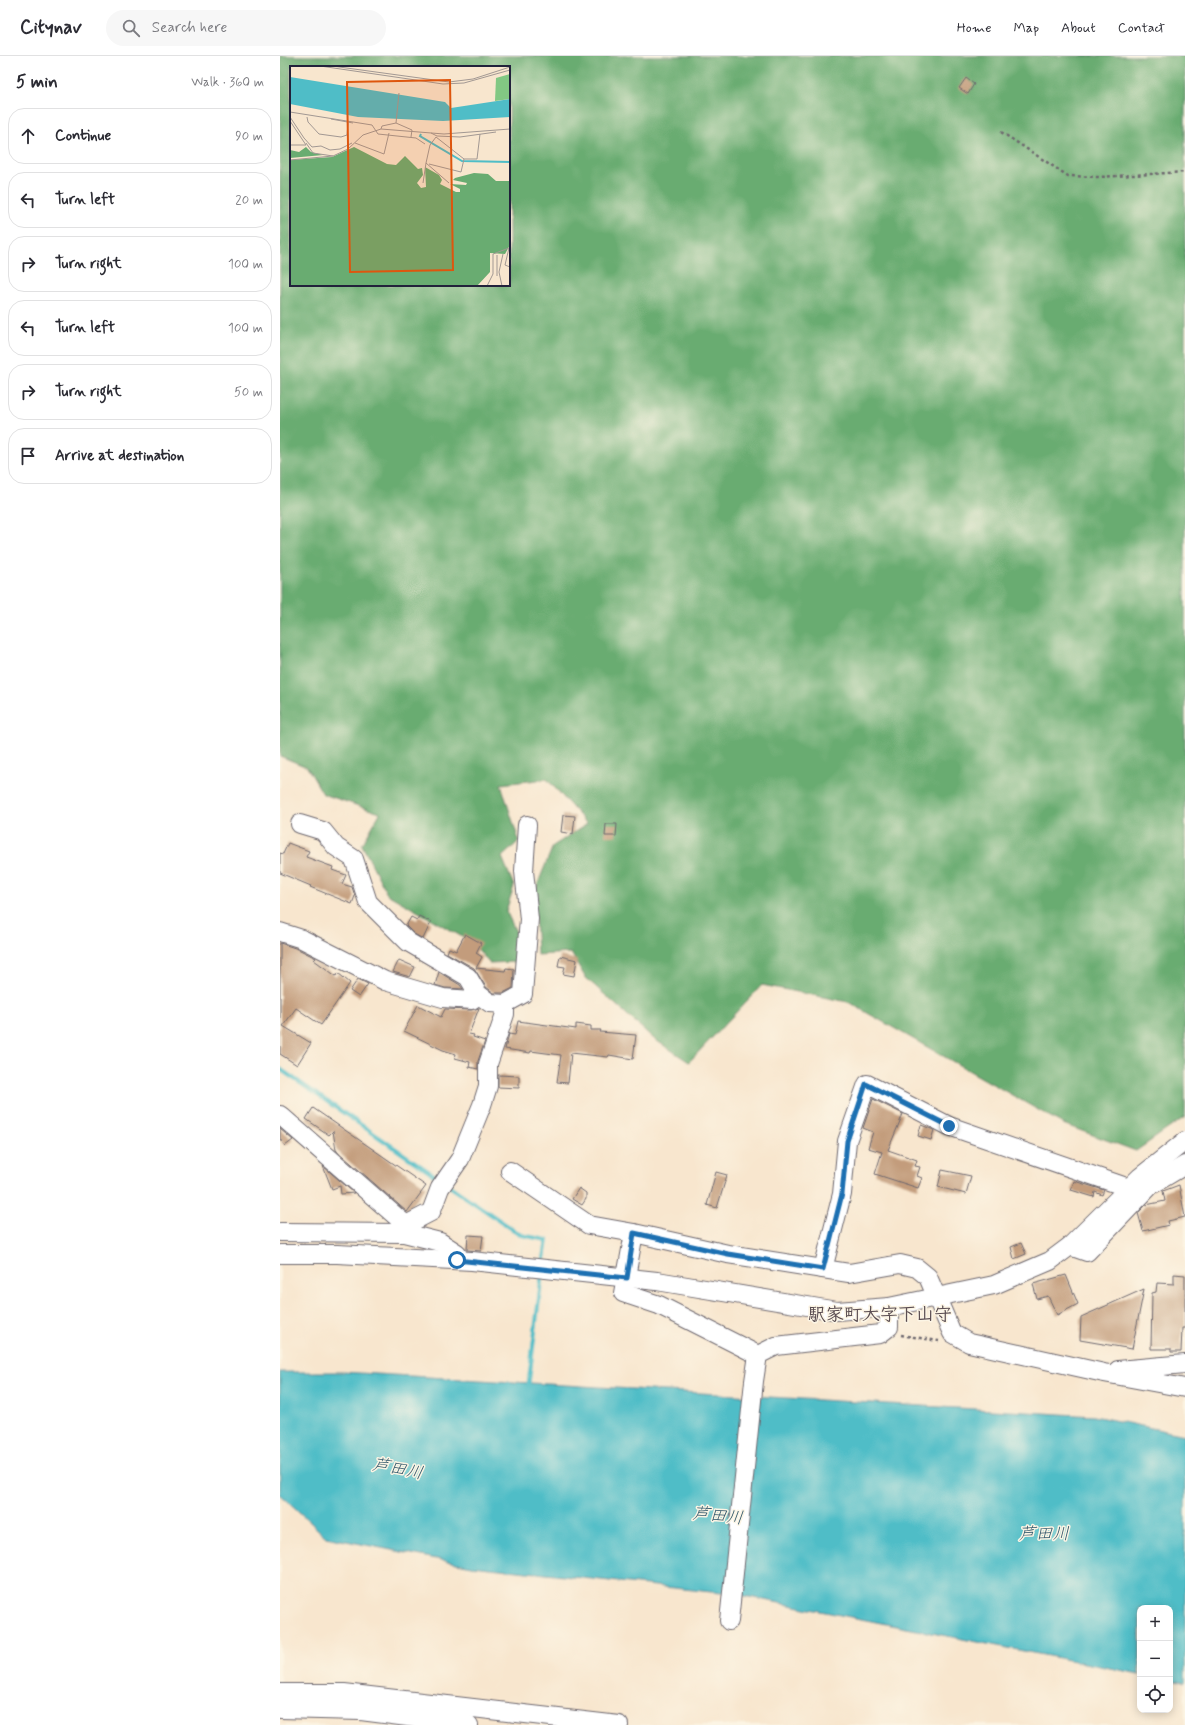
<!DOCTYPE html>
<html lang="en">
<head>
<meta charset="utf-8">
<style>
	body { margin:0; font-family:Mynerve,"Klee One",sans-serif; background:#f7f7f7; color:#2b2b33 }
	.controls { position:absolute; right:12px; bottom:12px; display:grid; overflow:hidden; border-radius:8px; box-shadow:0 2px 10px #0003 }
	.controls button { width:36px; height:36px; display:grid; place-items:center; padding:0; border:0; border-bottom:1px solid #e1e1e2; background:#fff; color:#2b2b33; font:20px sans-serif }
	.stop { position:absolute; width:12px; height:12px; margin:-9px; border:3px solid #1f6fb2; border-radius:50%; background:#fff }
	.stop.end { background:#1f6fb2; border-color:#fff; box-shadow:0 1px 4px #0008 }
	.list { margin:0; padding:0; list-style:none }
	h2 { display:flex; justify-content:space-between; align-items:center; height:52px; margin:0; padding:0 16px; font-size:17px }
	h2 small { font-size:13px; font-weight:400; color:#7c7c81 }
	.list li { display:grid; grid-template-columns:26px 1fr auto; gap:12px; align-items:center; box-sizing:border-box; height:56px; margin:0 8px 8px; padding:0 8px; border:1px solid #e1e1e2; border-radius:16px }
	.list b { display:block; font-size:15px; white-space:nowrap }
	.list em { font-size:13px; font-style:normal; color:#7c7c81 }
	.icon { flex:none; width:22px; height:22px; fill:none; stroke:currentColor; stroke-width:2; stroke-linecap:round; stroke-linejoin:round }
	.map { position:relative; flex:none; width:905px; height:1669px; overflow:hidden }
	header { display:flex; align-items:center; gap:24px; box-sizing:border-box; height:56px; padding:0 20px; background:#fff; border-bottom:1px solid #e1e1e2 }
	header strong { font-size:19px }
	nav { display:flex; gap:22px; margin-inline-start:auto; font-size:14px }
	.search { width:280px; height:36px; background:#f7f7f7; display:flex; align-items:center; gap:10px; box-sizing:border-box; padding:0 14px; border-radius:22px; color:#7c7c81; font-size:15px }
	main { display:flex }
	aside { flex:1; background:#fff }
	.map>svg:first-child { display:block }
</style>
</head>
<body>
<header>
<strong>Citynav</strong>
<div class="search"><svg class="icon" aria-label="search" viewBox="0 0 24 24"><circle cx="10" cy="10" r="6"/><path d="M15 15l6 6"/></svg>Search here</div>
<nav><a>Home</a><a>Map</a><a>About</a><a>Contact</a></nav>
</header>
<main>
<aside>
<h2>5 min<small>Walk · 360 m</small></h2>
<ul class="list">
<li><svg class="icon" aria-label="ahead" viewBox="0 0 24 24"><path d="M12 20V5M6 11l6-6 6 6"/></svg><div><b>Continue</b></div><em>90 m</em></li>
<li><svg class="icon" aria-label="left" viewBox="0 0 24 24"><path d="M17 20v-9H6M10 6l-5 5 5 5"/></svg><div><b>Turn left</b></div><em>20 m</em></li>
<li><svg class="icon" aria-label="right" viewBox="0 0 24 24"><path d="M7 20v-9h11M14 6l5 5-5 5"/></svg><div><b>Turn right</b></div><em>100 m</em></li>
<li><svg class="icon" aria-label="left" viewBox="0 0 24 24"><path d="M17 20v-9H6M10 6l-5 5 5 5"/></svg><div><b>Turn left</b></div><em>100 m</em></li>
<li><svg class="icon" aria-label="right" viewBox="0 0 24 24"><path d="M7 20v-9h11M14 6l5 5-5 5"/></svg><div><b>Turn right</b></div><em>50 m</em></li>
<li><svg class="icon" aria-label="arrive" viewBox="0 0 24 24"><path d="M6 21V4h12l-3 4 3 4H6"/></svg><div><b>Arrive at destination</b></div></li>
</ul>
</aside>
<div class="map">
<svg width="905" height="1669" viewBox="0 0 905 1669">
	<rect width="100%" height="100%" fill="#fcf5e5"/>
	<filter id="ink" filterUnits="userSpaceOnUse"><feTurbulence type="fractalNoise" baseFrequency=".025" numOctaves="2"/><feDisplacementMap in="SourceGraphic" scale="8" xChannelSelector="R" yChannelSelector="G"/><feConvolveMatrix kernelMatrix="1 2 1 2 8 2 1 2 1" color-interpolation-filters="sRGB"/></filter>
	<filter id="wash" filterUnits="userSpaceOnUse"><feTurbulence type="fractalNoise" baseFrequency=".012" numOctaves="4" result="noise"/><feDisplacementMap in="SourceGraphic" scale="16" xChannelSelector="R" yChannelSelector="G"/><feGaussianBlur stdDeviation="0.9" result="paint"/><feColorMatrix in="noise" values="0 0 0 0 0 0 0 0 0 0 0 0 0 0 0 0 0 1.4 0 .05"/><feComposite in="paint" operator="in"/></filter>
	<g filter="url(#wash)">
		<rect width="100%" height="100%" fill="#f8e6ce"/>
		<path fill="#69ac71" stroke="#466756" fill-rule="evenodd" d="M0 0H905V1061L856 1095 783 1068 568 946 482 929 409 1006 374 983 305 921 291 897 257 899 254 837 273 790 307 768 267 723 221 728 239 785 222 801 234 830 226 855 240 884 235 906 209 907 193 887 107 838 82 789 100 757 43 738 27 711 0 700ZM11 11H229V229H11Z"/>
		<polygon fill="#4fbdc7" stroke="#387081" points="0,1316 62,1316 814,1360 905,1379 905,1627 890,1624 890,1552 860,1552 860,1618 459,1539 192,1510 46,1481 0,1438"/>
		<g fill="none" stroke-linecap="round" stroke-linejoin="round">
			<g stroke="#4fbdc7" stroke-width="4">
				<polyline points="0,1013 161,1124"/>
				<polyline points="168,1129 241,1179 267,1184 263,1209"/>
				<polyline points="248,1332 262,1217"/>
			</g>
		</g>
		<g id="blocks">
			<g fill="#c39c7c">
				<polygon points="686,22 694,28 688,38 679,32"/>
				<polygon points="283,759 295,760 293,778 281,776"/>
				<polygon points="326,768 337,768 336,780 325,780"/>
				<polygon points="8,787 29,795 26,801 53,811 52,814 66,819 62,828 72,831 75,840 72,848 30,831 31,830 0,817 0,797 3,798"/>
				<polygon points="139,860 151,866 143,883 134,878 126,870 131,861 137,864"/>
				<polygon points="185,878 201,887 196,897 202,901 196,912 225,915 226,912 234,913 233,932 223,937 214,937 206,931 194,912 167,897 169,892 176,895"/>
				<polygon points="0,887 18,893 36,902 34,904 56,920 58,917 70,927 41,969 16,952 3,970 31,987 17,1009 0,998"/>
				<polygon points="280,900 297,904 294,920 283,918 285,911 278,910"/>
				<polygon points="119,904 135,911 130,921 113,916"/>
				<polygon points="159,916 180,929 183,933 165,932 155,929"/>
				<polygon points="78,923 88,928 79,941 70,935"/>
				<polygon points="138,949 161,961 165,953 191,954 199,952 189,978 194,979 193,981 205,985 198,1005 198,1013 189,1011 190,1006 175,1002 176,998 163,994 124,975"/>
				<polygon points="238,965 296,973 296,968 311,970 311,974 321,974 320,976 356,979 353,1003 329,999 328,1001 291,997 288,1027 277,1026 281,999 251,995 250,997 225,993 229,978 235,979"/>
				<polygon points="218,1019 239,1020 239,1032 218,1031"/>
				<polygon points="593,1043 623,1058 608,1094 637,1104 635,1110 640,1111 637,1120 642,1122 638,1132 595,1118 602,1096 588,1092 593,1076 583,1072"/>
				<polygon points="33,1052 146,1130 127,1156 56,1094 53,1075 49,1079 26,1063"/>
				<polygon points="641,1069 654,1074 651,1084 638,1080"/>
				<polygon points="0,1073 13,1084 5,1090 0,1083"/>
				<polygon points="43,1110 74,1137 61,1138 60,1130 52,1133"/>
				<polygon points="662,1114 691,1120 686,1138 658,1131"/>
				<polygon points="436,1116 447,1119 437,1152 427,1149"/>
				<polygon points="794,1125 824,1134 822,1139 815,1136 814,1141 791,1134"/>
				<polygon points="899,1129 905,1161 888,1165 889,1169 863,1175 858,1157 866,1149 885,1145 883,1135"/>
				<polygon points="299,1132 306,1137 306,1143 302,1149 292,1143"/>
				<polygon points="188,1179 203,1180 201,1195 187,1194"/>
				<polygon points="741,1187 746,1198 734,1203 731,1191"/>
				<polygon points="894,1218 905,1219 905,1272 902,1272 901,1296 891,1296 891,1293 871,1293 872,1237 876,1236 877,1227 894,1228"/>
				<polygon points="786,1219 798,1248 777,1259 768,1240 757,1243 753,1228"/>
				<polygon points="864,1233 852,1293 800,1284 801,1261"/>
			</g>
		</g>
	</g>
	<g filter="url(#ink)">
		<use href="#blocks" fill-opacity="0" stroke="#6d676e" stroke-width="1"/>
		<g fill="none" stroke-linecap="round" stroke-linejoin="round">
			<g stroke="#6d676e" stroke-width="20">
				<g id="minor">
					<polyline points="20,768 43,775 56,791 74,803 88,846 128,886 188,921 198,938 210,947 225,948 225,958 208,1008 208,1030 202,1049 180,1103 160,1132 151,1156 126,1169 124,1177"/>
					<polyline points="0,876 22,883 105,925 163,942 192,944 198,938"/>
					<polyline points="225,948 243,938 249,863 244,815 247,769"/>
					<polyline points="0,1059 126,1169"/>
					<polyline points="230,1115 309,1169 354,1177 448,1198 543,1213 569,1217 620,1208 637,1212 648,1221 672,1277 689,1287 824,1317 905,1332"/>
					<polyline points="0,1176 124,1177 160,1186 177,1197 177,1204"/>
					<polyline points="354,1177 343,1237 379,1249 478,1299"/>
					<polyline points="790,1190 807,1196 870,1130 905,1109"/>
					<polyline points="0,1198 57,1198 192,1205 377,1225 557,1255 609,1251 714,1229 770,1205 790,1190 860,1121 905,1085"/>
					<polyline points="543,1213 562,1138 567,1085 587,1028 669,1070 849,1132"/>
					<polyline points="838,1314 905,1308"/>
					<polyline points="449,1565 474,1325 478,1299 496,1290 600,1278 609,1271 609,1251"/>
					<polyline points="0,1637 64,1637 339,1669"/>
					<polyline points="0,1653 81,1655 189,1669"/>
				</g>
			</g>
			<g stroke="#6d676e" stroke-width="2.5" stroke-dasharray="3 3" stroke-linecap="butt">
				<polyline points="721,76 788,120 819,121 905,116"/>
				<polyline points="621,1279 659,1285"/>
			</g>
			<use href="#minor" stroke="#fff" stroke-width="18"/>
		</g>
	</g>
	<g fill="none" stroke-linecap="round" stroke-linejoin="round" filter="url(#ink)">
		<polyline stroke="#1f6fb2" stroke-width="5" points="177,1204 347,1222 354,1177 448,1198 543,1213 562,1138 567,1085 586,1028 669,1070"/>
	</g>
	<g text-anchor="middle" stroke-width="3" stroke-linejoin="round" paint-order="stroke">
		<g font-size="17" font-style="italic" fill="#32586c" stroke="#fcf5e5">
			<text transform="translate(118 1412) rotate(11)" y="6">芦田川</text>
			<text transform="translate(438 1459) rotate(6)" y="6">芦田川</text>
			<text x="764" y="1483">芦田川</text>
		</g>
		<g font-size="18" font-weight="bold" fill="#5a4d52" stroke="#fcf5e5">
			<text x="600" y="1264">駅家町大字下山守</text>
		</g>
	</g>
	<g transform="translate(10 10)">
		<rect width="220" height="220" fill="#f8e6ce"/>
		<path d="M220 8V33L205 35 206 12Z" fill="#82c883"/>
		<path d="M16 81 21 86 33 89 0 92V84L9 86ZM64 81 97 98 106 99 115 90 128 103 132 102 133 109 127 117 131 122 136 121 135 101 149 109 152 114 150 118 166 126H170V123L160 118 176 119 177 117 163 114 165 112 184 107 198 108 206 115H220V179L215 188 200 187V206L187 220H0V94L42 91Z" fill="#69ac71"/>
		<path d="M0 11 155 36 161 42 220 33V51L153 55 68 51 0 38Z" fill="#4fbdc7"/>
		<path fill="none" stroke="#4fbdc7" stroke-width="2" d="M131 68 130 70 172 95 220 96"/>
		<path fill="none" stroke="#a29893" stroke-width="1" d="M30 0 153 18 174 17 220 4M42 0 159 16 183 13 220 1M0 46 82 59 88 68 126 72 135 78M0 51 14 72M17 51 18 56 29 68 51 71 57 69 58 57M41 53 63 57M0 55 16 79M106 57 122 64 121 71M91 63 92 60 106 57 109 27M141 67 147 70 170 71 206 66M146 71 140 79 136 97 159 117M146 71 174 93M14 72 22 81 31 80 40 84 50 83 62 77M16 77 23 87 43 90M65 77 94 88 99 67M0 79H16M0 94 43 90 58 83 73 69 91 63 154 68 220 63M139 98 171 106 174 93H187L190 68M133 117 136 97M207 189V210M197 220 203 208V188L219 182 215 199 220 201M212 220 209 206 213 188"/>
		<path fill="#de560e" fill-opacity="0.15" stroke="#de560e" stroke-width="2" d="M160 14 163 204 60 206 57 16Z"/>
		<rect width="220" height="220" fill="none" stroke="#22223b" stroke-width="2"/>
	</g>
</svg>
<div class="controls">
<button>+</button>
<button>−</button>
<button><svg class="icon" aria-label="locate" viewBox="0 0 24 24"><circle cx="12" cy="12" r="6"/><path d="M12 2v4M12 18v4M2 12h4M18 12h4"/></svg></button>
</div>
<div class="stop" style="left:177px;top:1204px"></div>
<div class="stop end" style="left:669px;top:1070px"></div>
</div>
</main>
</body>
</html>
